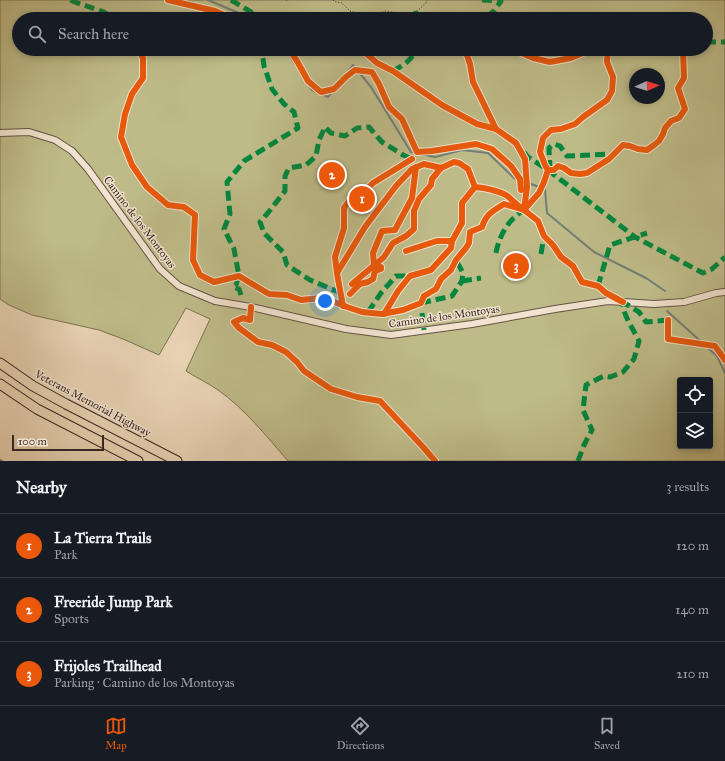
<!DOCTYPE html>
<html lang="en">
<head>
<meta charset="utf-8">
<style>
	body { margin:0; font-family:"IM FELL Great Primer",serif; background:#242831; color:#f1f3f6 }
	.controls { position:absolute; right:12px; bottom:12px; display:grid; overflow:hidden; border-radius:4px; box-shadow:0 2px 6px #0003 }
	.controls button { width:36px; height:36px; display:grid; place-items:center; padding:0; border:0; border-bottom:1px solid #363941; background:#171b24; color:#f1f3f6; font:20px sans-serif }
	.compass { position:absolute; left:629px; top:68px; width:36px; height:36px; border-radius:50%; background:#171b24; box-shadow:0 2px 6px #0003; rotate:87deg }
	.scale { position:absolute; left:12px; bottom:10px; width:92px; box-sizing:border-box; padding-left:4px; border:2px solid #3a2821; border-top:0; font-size:11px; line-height:14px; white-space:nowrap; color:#3a2821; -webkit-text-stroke:3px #f1e3cf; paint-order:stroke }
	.you { position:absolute; left:325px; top:301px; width:14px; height:14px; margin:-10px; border:3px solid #fff; border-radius:50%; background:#1a73e8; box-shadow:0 0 0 6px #1a73e833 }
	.badge { display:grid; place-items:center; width:26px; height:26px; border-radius:50%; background:#ea580c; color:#fff; font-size:13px; font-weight:700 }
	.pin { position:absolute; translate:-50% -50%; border:2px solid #fff; box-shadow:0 1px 4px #0006 }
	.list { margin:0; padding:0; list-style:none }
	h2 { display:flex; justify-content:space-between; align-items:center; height:52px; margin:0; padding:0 16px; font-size:17px }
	h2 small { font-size:13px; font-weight:400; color:#9ea1a6 }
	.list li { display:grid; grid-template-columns:26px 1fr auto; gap:12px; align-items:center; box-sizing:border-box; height:64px; padding:0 16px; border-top:1px solid #363941 }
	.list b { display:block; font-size:15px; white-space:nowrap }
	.list p { margin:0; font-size:13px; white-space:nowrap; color:#9ea1a6 }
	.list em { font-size:13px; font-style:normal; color:#9ea1a6 }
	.icon { flex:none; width:22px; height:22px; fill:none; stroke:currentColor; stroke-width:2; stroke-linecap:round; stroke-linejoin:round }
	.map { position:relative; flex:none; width:725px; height:461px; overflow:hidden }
	.search { position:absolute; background:#171b24; box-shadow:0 2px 6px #0003; left:12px; right:12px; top:12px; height:44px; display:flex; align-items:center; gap:10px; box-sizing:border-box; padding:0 14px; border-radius:22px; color:#9ea1a6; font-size:15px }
	.sheet { height:244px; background:#171b24 }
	nav { display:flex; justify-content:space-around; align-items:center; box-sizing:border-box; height:56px; border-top:1px solid #363941; background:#171b24; font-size:11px; color:#9ea1a6 }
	nav a { display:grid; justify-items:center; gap:2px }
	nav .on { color:#ea580c }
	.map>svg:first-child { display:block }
</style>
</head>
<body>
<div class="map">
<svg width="725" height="461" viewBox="0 0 725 461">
	<rect width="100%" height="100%" fill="#e9d4b5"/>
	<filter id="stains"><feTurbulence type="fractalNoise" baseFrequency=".005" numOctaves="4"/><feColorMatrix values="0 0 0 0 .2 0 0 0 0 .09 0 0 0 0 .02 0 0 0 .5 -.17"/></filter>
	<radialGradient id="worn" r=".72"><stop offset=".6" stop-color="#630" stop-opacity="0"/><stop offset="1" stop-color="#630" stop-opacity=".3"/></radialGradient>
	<path fill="#bebb88" stroke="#7c7254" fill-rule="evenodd" d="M0 0H725V461H288C268 438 244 408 218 390 208 383 197 378 186 371L210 319 186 308 159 355 123 339 99 330 32 315 9 305 0 299ZM19 19H706V49H19ZM635 74H659V98H635ZM680 380H710V446H680Z"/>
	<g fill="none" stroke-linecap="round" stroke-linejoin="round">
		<g stroke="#727e77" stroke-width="2">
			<polyline points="208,0 246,16 249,19"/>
			<polyline points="285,49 312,90 328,97 353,65 371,87 411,152 435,157 462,150 488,153 514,178 545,189 547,213 594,252 646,278 665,291"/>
			<polyline points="667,311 717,356 725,373"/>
			<polyline points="0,460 2,461"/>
		</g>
		<g stroke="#665346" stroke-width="8">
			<polyline id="minor" points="0,133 29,132 55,140 72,151 88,169 160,269 179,286 215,301 251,307 346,329 391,335 472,324 555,309 608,301 654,304 684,302 716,293 725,292"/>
		</g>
		<g stroke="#3a2821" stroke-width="11">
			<g id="highway">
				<polyline points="0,363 33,386 66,404 177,461"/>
				<polyline points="0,384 37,409 138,461"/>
			</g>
		</g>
		<g stroke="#3a2821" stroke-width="1" stroke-dasharray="1 2" stroke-linecap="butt">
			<polyline points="286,0 287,0"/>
			<polyline points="333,0 336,2 342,3 350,11 365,15 378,14 385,11 399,13 408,15 418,10 426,3 427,0"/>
		</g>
		<use href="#minor" stroke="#f1e3cf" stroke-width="6"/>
		<use href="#highway" stroke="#e9d4b5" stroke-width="9"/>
		<g stroke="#00873e" stroke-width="5" stroke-dasharray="10 5" stroke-linecap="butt">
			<polyline points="71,0 72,1 104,12 113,19"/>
			<polyline points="231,0 251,12 256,19"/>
			<polyline points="482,0 501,1 494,11 483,19"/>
			<polyline points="415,19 416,11"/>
			<polyline points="706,42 725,42"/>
			<path d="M393 71C398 68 406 64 410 59 415 53 415 51 423 49"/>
			<polyline points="524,152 528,157 548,170 635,237 703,273 712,269 725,257"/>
			<polyline points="550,170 549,148 554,144 560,146 567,156 613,154"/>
			<path d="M496 253C498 241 505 225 515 217 518 214 521 212 525 209"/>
			<polyline points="541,254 544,236"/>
			<polyline points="462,281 481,278"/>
			<polyline points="598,286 610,245 647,233"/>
			<polyline points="341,293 310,280 287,265 283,252 264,233 260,222 267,214 285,191 285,176 289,168 306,165 316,156 319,140 325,127 331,133 345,136 357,128 369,127 382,142 403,155 414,160"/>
			<polyline points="241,295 239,289 233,287 236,285 239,276 234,249 224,229 230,214 227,182 244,161 298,128 294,112 284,104 272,89 264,66 262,51 260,49"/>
			<polyline points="621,301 639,312 646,322 668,320 668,323"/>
			<polyline points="421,303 452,296 462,281 463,273 456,260"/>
			<polyline points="368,312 381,293 396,276 410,276"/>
			<polyline points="422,313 424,330"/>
			<path d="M578 461 584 445 592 430 583 410 586 385 604 376 610 377 623 372 634 359 639 341C634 330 622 314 623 302"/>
		</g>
		<g stroke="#f1e3cf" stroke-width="8">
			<g id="cycleway">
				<polyline points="168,0 215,11 233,19"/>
				<path d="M138 49 143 58V78L132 94 125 114 121 137 132 165 147 187 168 205 184 207 195 215 193 260 200 275 214 282 239 276 269 294 287 295 301 300 321 298 332 301 347 307 362 312 382 314 403 310 421 303 424 296 436 289 441 279 451 270 456 260 466 248 469 243 470 232 482 227C486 214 493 211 504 204L524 210"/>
				<polyline points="289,49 297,61 308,81 321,92 334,89 346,77 355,70 372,72 379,84 389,107 402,119 417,152 432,151 476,144 492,149 511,166 520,179 521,190"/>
				<polyline points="361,49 377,63 393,71 442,105 477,124 496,129 516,143 525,159 527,187 524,210 538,221 544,236 553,245 561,257 573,266 582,282 598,286 606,293 623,302"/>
				<polyline points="465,49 470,64 473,82 496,129"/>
				<polyline points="513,49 533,58 550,62 571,58 587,51 597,49"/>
				<polyline points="548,170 554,170 558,166 564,168 571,173 580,174 587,173 609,159 623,145 630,146 638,149 647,150 654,145 659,141 663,134 665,128 671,121 679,118 685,109 678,88 684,78 683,49"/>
				<polyline points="524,210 539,193 544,182 548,170 545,165 540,152 543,138 551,130 561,129 575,124 583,117 607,100 612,91 613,77 607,62 608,49"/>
				<polyline points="406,251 437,241 452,241 462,223 462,203 475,187"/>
				<polyline points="337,273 335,257 344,228 344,208 352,197 366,190 373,183 412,159"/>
				<polyline points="352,284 384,257 393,243 406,236 414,229 414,211 419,199 431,185 432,179 441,168"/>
				<polyline points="350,294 360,284 368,282 373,279 375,271 381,269 381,267 374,266 373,253 382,231 395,230 412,198 416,167"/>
				<path d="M343 306 337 273 365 227 396 186 412 169 424 164 441 168 454 162 459 163 468 169 475 187C485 188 495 190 504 194 509 196 514 203 519 206"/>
				<polyline points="251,307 250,320 243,318 234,322 239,328 258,342 272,345 286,352 297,362 304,371 331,389 357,397 380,401 423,447 435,461"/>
				<polyline points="384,314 398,291 410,276 431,270 451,248 452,241"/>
				<polyline points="668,320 668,339 715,346 725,360"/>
			</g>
		</g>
		<use href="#cycleway" stroke="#e8590c" stroke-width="6"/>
	</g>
	<g text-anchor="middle" stroke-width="3" stroke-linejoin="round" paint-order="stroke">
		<g font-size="11" fill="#3a2821" stroke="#f1e3cf">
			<text transform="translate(140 222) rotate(53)" y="4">Camino de los Montoyas</text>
			<text transform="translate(444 316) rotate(-8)" y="4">Camino de los Montoyas</text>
			<text transform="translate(93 403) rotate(28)" y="4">Veterans Memorial Highway</text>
		</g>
	</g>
	<rect width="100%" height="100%" filter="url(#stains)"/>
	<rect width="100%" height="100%" fill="url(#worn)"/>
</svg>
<div class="controls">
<button><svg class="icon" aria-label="locate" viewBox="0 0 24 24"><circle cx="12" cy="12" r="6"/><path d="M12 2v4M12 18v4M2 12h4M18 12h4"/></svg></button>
<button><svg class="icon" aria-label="layers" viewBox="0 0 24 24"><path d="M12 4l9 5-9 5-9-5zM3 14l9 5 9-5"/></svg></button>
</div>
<svg class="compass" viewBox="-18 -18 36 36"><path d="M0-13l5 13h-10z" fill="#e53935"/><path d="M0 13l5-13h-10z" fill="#9ea1a6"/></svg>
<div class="scale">100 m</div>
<div class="you"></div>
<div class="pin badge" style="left:362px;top:199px">1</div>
<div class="pin badge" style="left:332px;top:175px">2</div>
<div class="pin badge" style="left:516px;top:266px">3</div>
<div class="search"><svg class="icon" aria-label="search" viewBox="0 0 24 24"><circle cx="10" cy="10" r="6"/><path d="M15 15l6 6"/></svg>Search here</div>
</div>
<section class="sheet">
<h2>Nearby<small>3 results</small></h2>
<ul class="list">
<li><span class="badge">1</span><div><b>La Tierra Trails</b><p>Park</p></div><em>120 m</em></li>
<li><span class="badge">2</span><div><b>Freeride Jump Park</b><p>Sports</p></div><em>140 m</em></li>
<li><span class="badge">3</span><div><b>Frijoles Trailhead</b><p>Parking · Camino de los Montoyas</p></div><em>210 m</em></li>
</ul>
</section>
<nav>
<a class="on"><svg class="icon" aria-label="map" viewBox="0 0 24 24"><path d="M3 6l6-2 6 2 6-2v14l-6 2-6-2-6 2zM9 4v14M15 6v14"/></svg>Map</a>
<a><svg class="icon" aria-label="directions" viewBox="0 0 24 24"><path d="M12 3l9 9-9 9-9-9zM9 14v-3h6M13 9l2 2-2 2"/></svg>Directions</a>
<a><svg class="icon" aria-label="saved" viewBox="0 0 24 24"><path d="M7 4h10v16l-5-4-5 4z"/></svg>Saved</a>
</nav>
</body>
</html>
